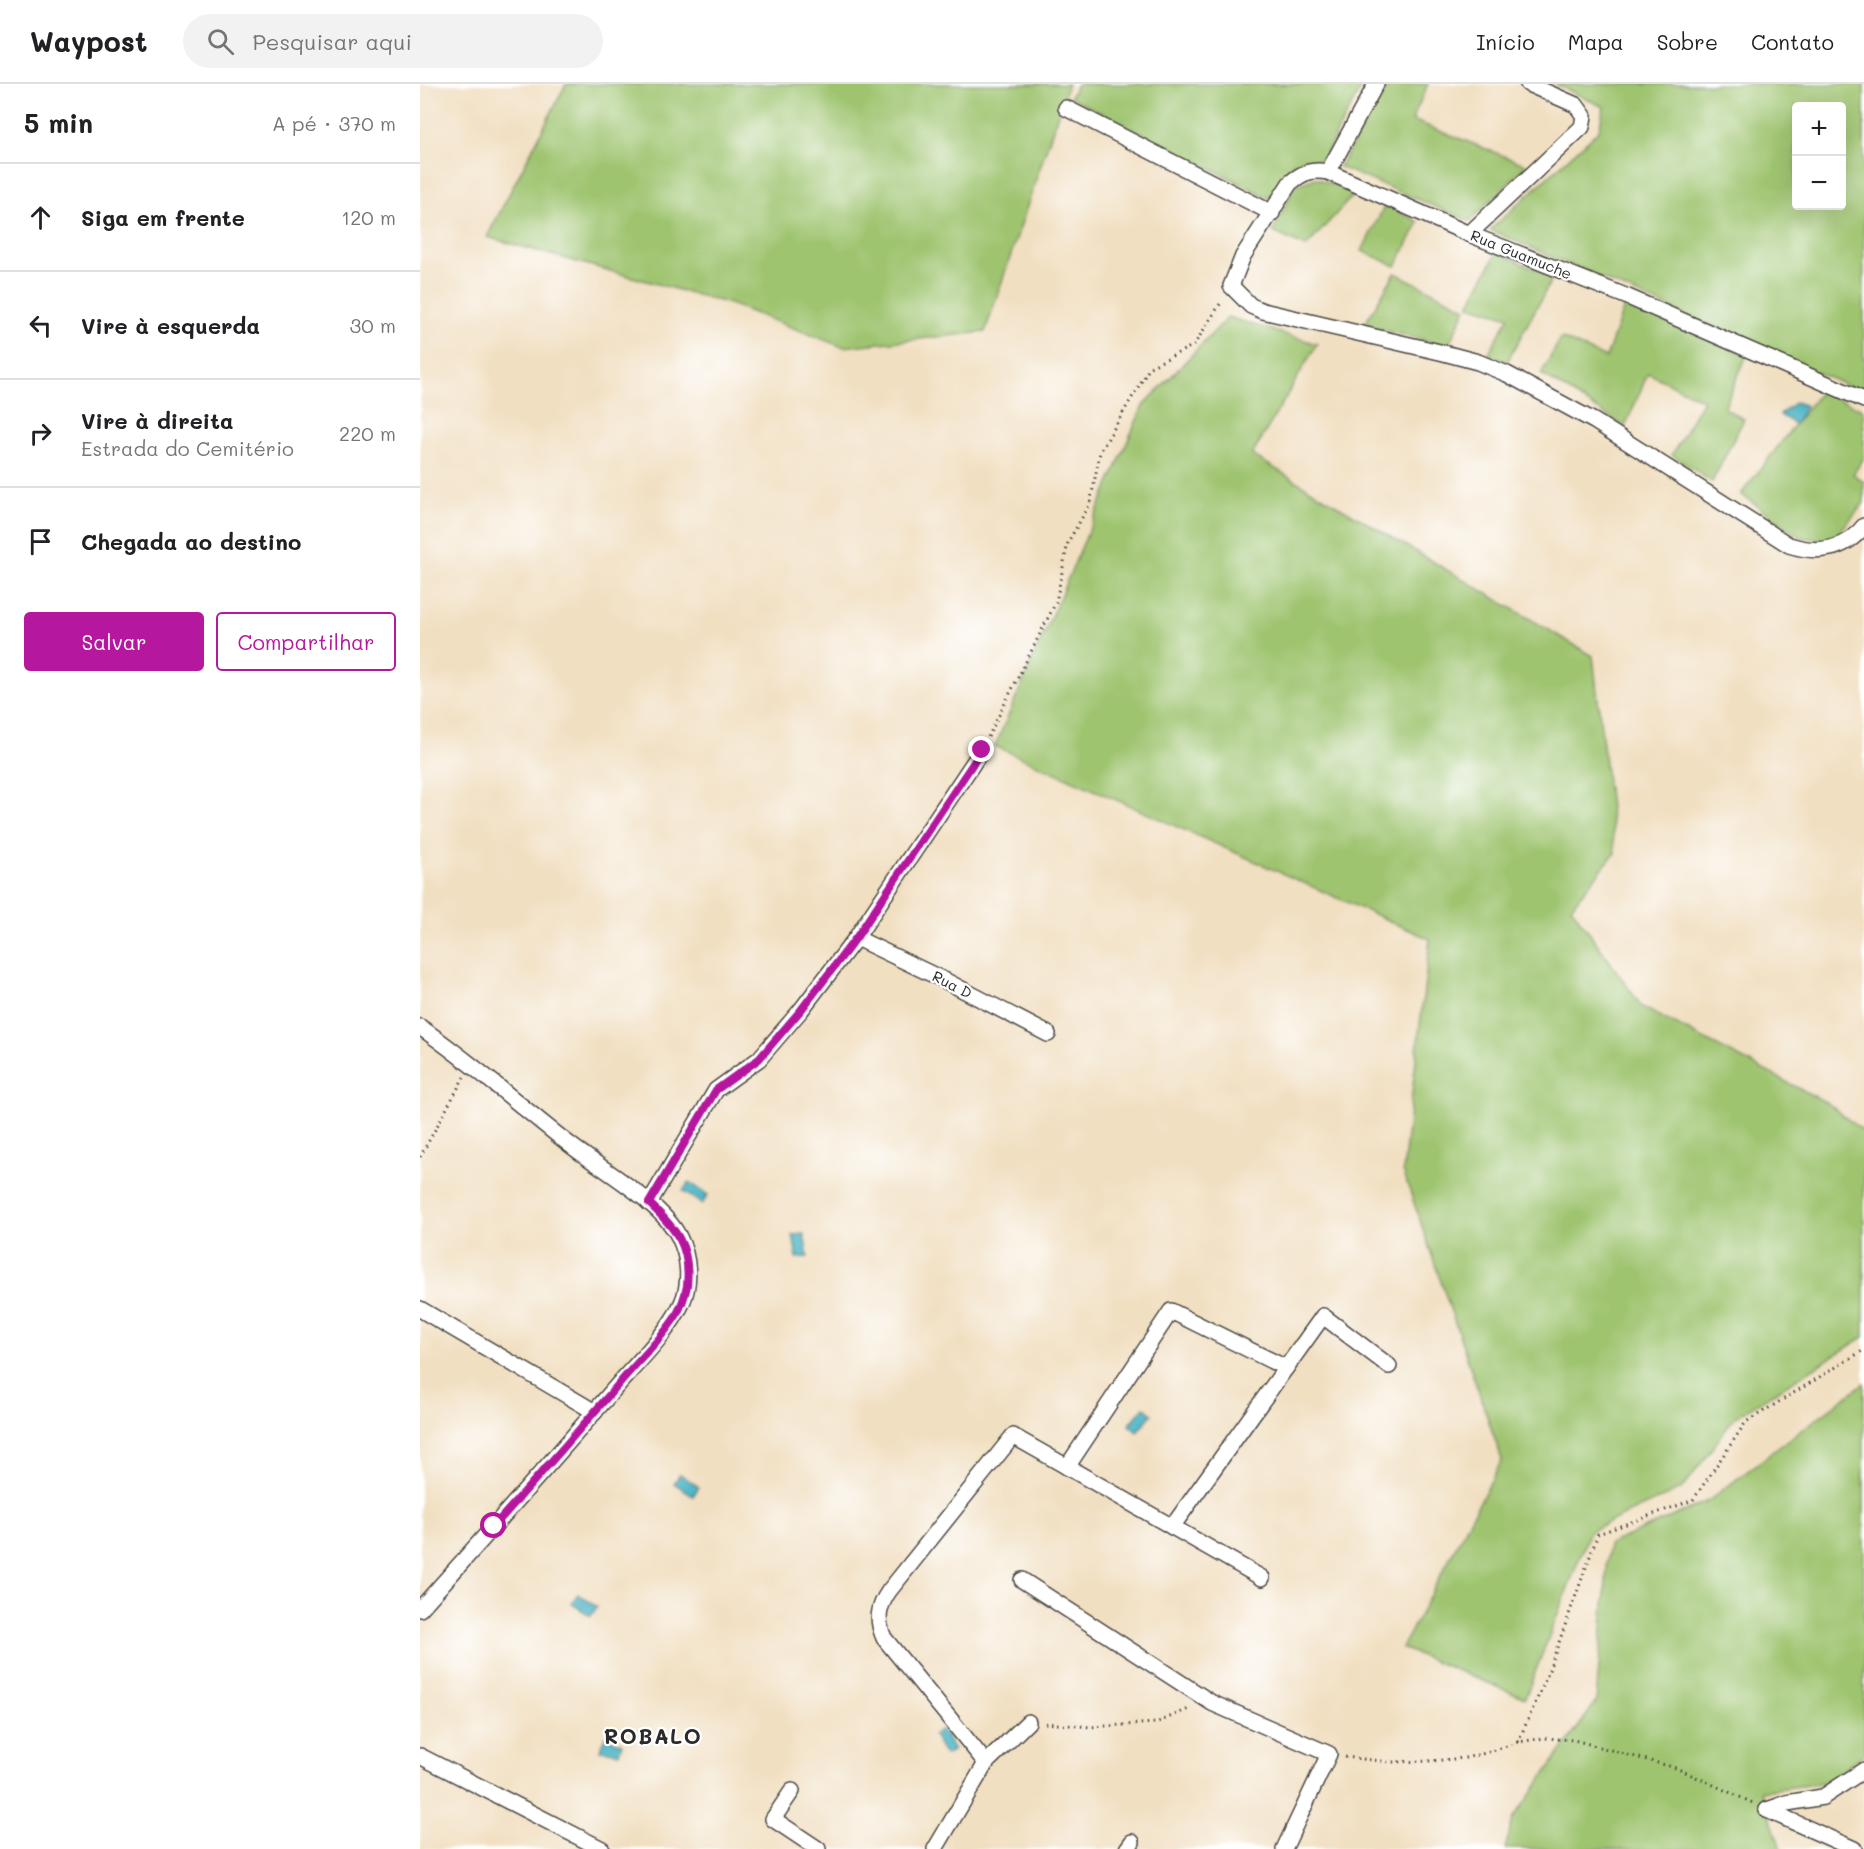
<!DOCTYPE html>
<html lang="pt">
<head>
<meta charset="utf-8">
<style>
	body { margin:0; font-family:Mali,sans-serif; background:#f2f2f2; color:#202124 }
	.controls { position:absolute; right:18px; top:18px; display:grid; overflow:hidden; border-radius:6px; box-shadow:0 6px 24px #0002 }
	.controls button { width:54px; height:54px; display:grid; place-items:center; padding:0; border:0; border-bottom:2px solid #e0e0e0; background:#fff; color:#202124; font:30px sans-serif }
	.stop { position:absolute; width:18px; height:18px; margin:-14px; border:4px solid #b5179e; border-radius:50%; background:#fff }
	.stop.end { background:#b5179e; border-color:#fff; box-shadow:0 2px 6px #0008 }
	.list { margin:0; padding:0; list-style:none }
	h2 { display:flex; justify-content:space-between; align-items:center; height:78px; margin:0; padding:0 24px; font-size:26px }
	h2 small { font-size:20px; font-weight:400; color:#757577 }
	.list li { display:grid; grid-template-columns:39px 1fr auto; gap:18px; align-items:center; box-sizing:border-box; height:108px; padding:0 24px; border-top:2px solid #e0e0e0 }
	.list b { display:block; font-size:22px; white-space:nowrap }
	.list p { margin:0; font-size:20px; white-space:nowrap; color:#757577 }
	.list em { font-size:20px; font-style:normal; color:#757577 }
	.actions { display:flex; gap:12px; padding:18px 24px }
	.actions a { flex:1; padding:14px 0; border:2px solid #b5179e; border-radius:6px; text-align:center; font-size:21px; color:#b5179e }
	.actions .main { background:#b5179e; color:#fff }
	.icon { flex:none; width:33px; height:33px; fill:none; stroke:currentColor; stroke-width:2; stroke-linecap:round; stroke-linejoin:round }
	.map { position:relative; flex:none; width:1444px; height:1765px; overflow:hidden }
	header { display:flex; align-items:center; gap:36px; box-sizing:border-box; height:84px; padding:0 30px; background:#fff; border-bottom:2px solid #e0e0e0 }
	header strong { font-size:28px }
	nav { display:flex; gap:33px; margin-inline-start:auto; font-size:21px }
	.search { width:420px; height:54px; background:#f2f2f2; display:flex; align-items:center; gap:15px; box-sizing:border-box; padding:0 21px; border-radius:33px; color:#757577; font-size:22px }
	main { display:flex }
	aside { flex:1; background:#fff }
	.map>svg:first-child { display:block }
</style>
</head>
<body>
<header>
<strong>Waypost</strong>
<div class="search"><svg class="icon" aria-label="search" viewBox="0 0 24 24"><circle cx="10" cy="10" r="6"/><path d="M15 15l6 6"/></svg>Pesquisar aqui</div>
<nav><a>Início</a><a>Mapa</a><a>Sobre</a><a>Contato</a></nav>
</header>
<main>
<aside>
<h2>5 min<small>A pé · 370 m</small></h2>
<ul class="list">
<li><svg class="icon" aria-label="ahead" viewBox="0 0 24 24"><path d="M12 20V5M6 11l6-6 6 6"/></svg><div><b>Siga em frente</b></div><em>120 m</em></li>
<li><svg class="icon" aria-label="left" viewBox="0 0 24 24"><path d="M17 20v-9H6M10 6l-5 5 5 5"/></svg><div><b>Vire à esquerda</b></div><em>30 m</em></li>
<li><svg class="icon" aria-label="right" viewBox="0 0 24 24"><path d="M7 20v-9h11M14 6l5 5-5 5"/></svg><div><b>Vire à direita</b><p>Estrada do Cemitério</p></div><em>220 m</em></li>
<li><svg class="icon" aria-label="arrive" viewBox="0 0 24 24"><path d="M6 21V4h12l-3 4 3 4H6"/></svg><div><b>Chegada ao destino</b></div></li>
</ul>
<div class="actions"><a class="main">Salvar</a><a>Compartilhar</a></div>
</aside>
<div class="map">
<svg width="1444" height="1765" viewBox="0 0 1444 1765">
	<rect width="100%" height="100%" fill="#fff"/>
	<filter id="ink" filterUnits="userSpaceOnUse"><feTurbulence type="fractalNoise" baseFrequency=".0167" numOctaves="2"/><feDisplacementMap in="SourceGraphic" scale="12" xChannelSelector="R" yChannelSelector="G"/><feConvolveMatrix kernelMatrix="1 2 1 2 8 2 1 2 1" color-interpolation-filters="sRGB"/></filter>
	<filter id="wash" filterUnits="userSpaceOnUse"><feTurbulence type="fractalNoise" baseFrequency=".008" numOctaves="4" result="noise"/><feDisplacementMap in="SourceGraphic" scale="24" xChannelSelector="R" yChannelSelector="G"/><feGaussianBlur stdDeviation="1.35" result="paint"/><feColorMatrix in="noise" values="0 0 0 0 0 0 0 0 0 0 0 0 0 0 0 0 0 1.4 0 .05"/><feComposite in="paint" operator="in"/></filter>
	<g filter="url(#wash)">
		<rect width="100%" height="100%" fill="#f1dfc1"/>
		<g fill="#9fc46f" stroke="#65784d" stroke-width="1.5" fill-rule="evenodd">
			<polygon points="146,0 648,0 565,248 423,263 310,220 67,153"/>
			<polygon points="657,0 943,0 903,75 873,79 851,115 650,13"/>
			<polygon points="969,0 1008,0 992,36 1107,81 1050,137 919,83"/>
			<path d="M1135 0H1444V309L1070 146 1179 46 1184 23ZM1376 22H1422V122H1376Z"/>
			<polygon points="896,94 935,109 886,163 853,148 875,101"/>
			<polygon points="965,121 999,138 976,182 942,167"/>
			<polygon points="1077,168 1133,193 1087,278 1068,270 1089,233 1049,221"/>
			<polygon points="975,189 1046,224 1028,262 944,241"/>
			<polygon points="1205,220 1327,271 1304,324 1324,335 1292,398 1252,371 1283,316 1228,289 1205,343 1121,290 1141,254 1186,274"/>
			<polygon points="808,233 897,260 832,371 1173,572 1195,769 1151,823 1222,923 1407,1019 1444,1048 1444,1253 1315,1333 1263,1404 1170,1447 1105,1614 982,1564 1082,1376 983,1087 1010,855 575,662 723,322"/>
			<polygon points="1401,307 1444,326 1444,374 1433,390 1444,398 1444,419 1412,457 1380,453 1321,410"/>
			<polygon points="1444,1299 1444,1670 1404,1699 1341,1707 1361,1765 1085,1765 1093,1735 1176,1618 1189,1460 1288,1417"/>
		</g>
		<g fill="#46b2c3" stroke="#386e77" stroke-width="1.5">
			<polygon points="1375,318 1386,322 1375,340 1360,331"/>
			<polygon points="269,1098 288,1111 282,1120 263,1107"/>
			<polygon points="384,1150 388,1173 377,1174 373,1151"/>
			<polygon points="724,1323 732,1330 717,1348 709,1341"/>
			<polygon points="260,1390 279,1403 273,1412 254,1399"/>
			<polygon points="158,1510 177,1523 171,1532 151,1519"/>
			<polygon points="522,1646 534,1666 525,1671 513,1651"/>
			<polygon points="185,1652 202,1660 199,1669 181,1666"/>
		</g>
	</g>
	<g filter="url(#ink)">
		<g fill="none" stroke-linecap="round" stroke-linejoin="round">
			<g stroke="#494642" stroke-width="18">
				<g id="minor">
					<polyline points="646,24 852,129"/>
					<polyline points="908,88 956,0"/>
					<polyline points="1049,150 1162,43 1164,32 1156,21 1108,0"/>
					<path d="M1444 316 1208 213 1049 150 908 88C892 85 883 88 870 99L823 172 811 202 831 222 843 227 1024 269 1058 278 1087 290 1174 337 1369 461C1397 470 1424 467 1444 442"/>
					<polyline points="436,854 524,896 628,950"/>
					<path d="M0 943C54 980 102 1024 153 1063 183 1086 243 1120 259 1153 269 1173 271 1199 262 1219 249 1248 216 1280 195 1304 131 1379 65 1452 0 1525"/>
					<polyline points="229,1119 296,1006 339,975 381,926 436,854 562,666"/>
					<polyline points="0,1225 175,1328"/>
					<polyline points="647,1383 751,1227 866,1284"/>
					<polyline points="752,1443 903,1232 969,1282"/>
					<polyline points="602,1496 792,1619 909,1670 864,1765"/>
					<polyline points="0,1672 182,1765"/>
					<path d="M566 1679 464 1554C456 1536 458 1523 469 1507L593 1352 842 1494"/>
					<polyline points="372,1707 353,1735 398,1765"/>
					<polyline points="1347,1726 1367,1719 1403,1713 1444,1686"/>
					<polyline points="1347,1726 1434,1765"/>
					<polyline points="515,1765 566,1679 608,1638"/>
					<polyline points="707,1765 712,1758"/>
				</g>
			</g>
			<g stroke="#494642" stroke-width="3" stroke-dasharray="1.5 4.5" stroke-linecap="butt">
				<polyline points="568,653 636,518 648,458 670,420 680,368 730,283 774,261 802,217"/>
				<polyline points="0,1073 44,993"/>
				<polyline points="625,1639 670,1643 736,1639 771,1624"/>
				<polyline points="1098,1658 1125,1597 1178,1450 1273,1416 1326,1338 1444,1266"/>
				<polyline points="925,1673 970,1678 1011,1677 1045,1674 1070,1668 1098,1658 1125,1654 1154,1656 1256,1684 1333,1719"/>
			</g>
			<use href="#minor" stroke="#fff" stroke-width="15"/>
		</g>
	</g>
	<g fill="none" stroke-linecap="round" stroke-linejoin="round" filter="url(#ink)">
		<path stroke="#b5179e" stroke-width="8" d="M74 1442C118 1393 161 1344 203 1295 220 1275 243 1253 256 1232 261 1223 265 1212 267 1202 271 1162 256 1145 229 1119L296 1006 339 975 381 926 436 854 562 666"/>
	</g>
	<g text-anchor="middle" stroke-width="4.5" stroke-linejoin="round" paint-order="stroke">
		<g font-size="15" fill="#2b2b2b" stroke="#fff">
			<text transform="translate(1101 171) rotate(22)" y="5">Rua Guamuche</text>
			<text transform="translate(532 901) rotate(27)" y="5">Rua D</text>
		</g>
		<g font-size="21" font-weight="bold" letter-spacing="1.5" fill="#2b2b2b" stroke="#fff">
			<text x="233" y="1660">ROBALO</text>
		</g>
	</g>
</svg>
<div class="controls">
<button>+</button>
<button>−</button>
</div>
<div class="stop" style="left:74px;top:1442px"></div>
<div class="stop end" style="left:562px;top:666px"></div>
</div>
</main>
</body>
</html>
